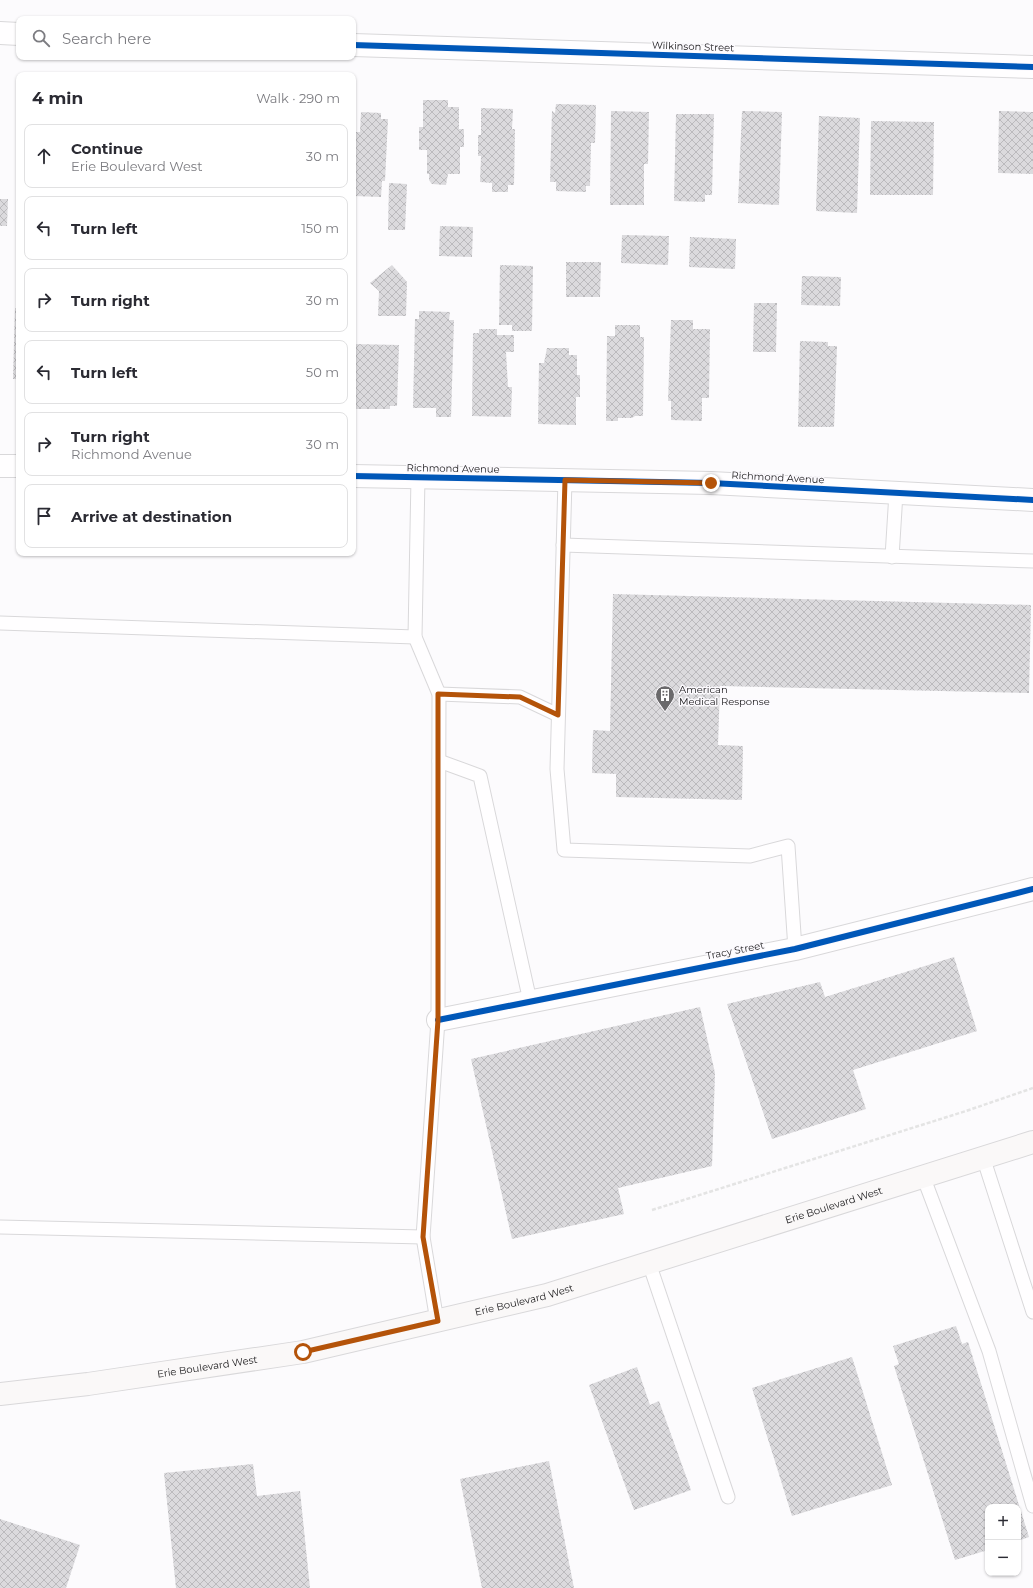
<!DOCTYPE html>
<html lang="en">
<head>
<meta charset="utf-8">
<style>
	body { margin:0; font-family:Montserrat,sans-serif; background:#f2f2f3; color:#2b2b33 }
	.controls { position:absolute; right:12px; bottom:12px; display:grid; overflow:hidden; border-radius:8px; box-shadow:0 1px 3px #0004 }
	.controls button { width:36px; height:36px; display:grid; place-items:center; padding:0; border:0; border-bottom:1px solid #e1e1e2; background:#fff; color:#2b2b33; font:20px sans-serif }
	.stop { position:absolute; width:12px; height:12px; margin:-9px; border:3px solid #b45309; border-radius:50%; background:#fff }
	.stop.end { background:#b45309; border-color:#fff; box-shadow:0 1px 4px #0008 }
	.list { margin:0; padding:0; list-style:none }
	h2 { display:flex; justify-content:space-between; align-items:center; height:52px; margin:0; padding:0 16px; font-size:17px }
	h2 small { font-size:13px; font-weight:400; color:#7c7c81 }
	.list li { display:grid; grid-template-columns:26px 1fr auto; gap:12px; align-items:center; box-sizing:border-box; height:64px; margin:0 8px 8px; padding:0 8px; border:1px solid #e1e1e2; border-radius:8px }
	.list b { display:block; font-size:15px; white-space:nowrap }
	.list p { margin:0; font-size:13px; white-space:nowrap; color:#7c7c81 }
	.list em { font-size:13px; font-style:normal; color:#7c7c81 }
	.icon { flex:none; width:22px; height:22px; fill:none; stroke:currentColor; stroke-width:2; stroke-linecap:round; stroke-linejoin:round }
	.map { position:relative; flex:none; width:1033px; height:1588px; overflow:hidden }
	.search { position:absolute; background:#fff; box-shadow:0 1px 3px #0004; left:16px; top:16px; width:340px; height:44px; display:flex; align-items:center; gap:10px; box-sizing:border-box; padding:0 14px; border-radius:8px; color:#7c7c81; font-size:15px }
	.panel { position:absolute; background:#fff; box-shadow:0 1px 3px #0004; left:16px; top:72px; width:340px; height:484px; border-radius:8px }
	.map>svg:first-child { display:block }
</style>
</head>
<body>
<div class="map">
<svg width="1033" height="1588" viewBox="0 0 1033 1588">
	<defs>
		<pattern id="building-cross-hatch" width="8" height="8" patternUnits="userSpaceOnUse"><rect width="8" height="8" fill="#dbdadd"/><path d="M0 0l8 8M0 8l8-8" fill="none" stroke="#bbbabd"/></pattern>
	</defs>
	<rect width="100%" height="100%" fill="#fcfbfd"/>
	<g fill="url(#building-cross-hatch)">
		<polygon points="423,100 448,100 448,107 459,107 459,129 464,129 464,147 460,147 460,174 448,174 446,185 432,184 429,180 429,174 427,174 427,150 419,150 419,127 423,127"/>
		<polygon points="556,104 596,105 595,143 591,143 590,186 586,186 586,192 556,191 556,182 550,182 552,111 555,113"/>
		<polygon points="481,108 513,109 512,129 515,129 514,185 508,185 508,192 492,192 492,183 480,182 481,156 478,156 478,135 481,135"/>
		<polygon points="611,111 649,112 648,164 644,164 644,205 610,205"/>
		<polygon points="742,111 782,112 779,205 738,203"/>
		<polygon points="999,111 1033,112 1033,174 998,173"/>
		<polygon points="361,112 381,113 381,119 388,119 385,181 382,181 381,197 353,196 353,132 360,132"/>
		<polygon points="676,114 714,114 712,195 705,195 705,202 674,201"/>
		<polygon points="819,116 860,118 857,213 816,211"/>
		<polygon points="871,121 934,122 933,195 870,195"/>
		<polygon points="389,183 407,184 405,230 388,230"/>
		<polygon points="0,199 8,199 7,226 0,226"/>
		<polygon points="440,226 473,227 472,257 439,256"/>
		<polygon points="622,235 669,236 668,265 621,263"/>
		<polygon points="690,237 736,239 735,269 689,267"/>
		<polygon points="566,262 601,262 600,297 566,297"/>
		<polygon points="392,265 407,282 406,316 378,316 379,291 370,283"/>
		<polygon points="500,265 533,266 532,331 512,331 512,325 499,325"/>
		<polygon points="802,276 841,277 840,306 801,305"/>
		<polygon points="754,303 777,303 776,352 753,352"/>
		<polygon points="15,308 19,308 19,399 17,399 17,379 13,379"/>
		<polygon points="419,311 450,312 449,320 454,320 451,417 436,417 436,408 413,408 415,319 419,319"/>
		<polygon points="671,320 693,320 693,329 710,329 709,398 702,398 702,421 671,420 671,401 668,401"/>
		<polygon points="615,325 640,325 640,337 644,337 643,416 635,416 632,418 618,418 618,421 606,421 607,336 615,336"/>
		<polygon points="479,329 497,329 497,335 514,335 514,352 506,352 508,387 512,387 511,417 472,416 473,333 479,333"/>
		<polygon points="800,341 828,342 828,346 837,346 834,427 798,427"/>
		<polygon points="353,344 399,345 397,406 390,406 390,409 353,409"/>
		<polygon points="547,348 569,348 569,355 577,355 577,375 580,375 580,397 576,397 576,425 538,424 539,363 544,363"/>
		<polygon points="613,594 1031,605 1029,693 720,686 718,745 743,746 742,800 616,797 616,774 592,773 593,730 610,731"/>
		<polygon points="954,957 977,1031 853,1070 866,1109 772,1139 727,1004 820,982 825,997"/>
		<polygon points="700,1007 715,1073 712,1166 618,1188 624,1214 512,1239 471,1059"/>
		<polygon points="956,1326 962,1344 968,1342 1029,1537 1018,1541 1018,1507 988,1507 988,1550 955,1560 894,1366 899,1364 893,1346"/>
		<polygon points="852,1357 892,1485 792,1516 752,1388"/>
		<polygon points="637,1367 650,1405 659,1401 691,1490 634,1510 589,1385"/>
		<polygon points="549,1461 574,1588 482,1588 460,1479"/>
		<polygon points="253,1464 257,1496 300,1491 310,1588 176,1588 164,1473"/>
		<polygon points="0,1519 80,1545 66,1588 0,1588"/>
	</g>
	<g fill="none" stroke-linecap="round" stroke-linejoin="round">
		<g stroke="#d9d8da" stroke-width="15">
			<g id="lane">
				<polyline points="418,477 415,637 439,694 438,1020 423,1237 437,1321"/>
				<polyline points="565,480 557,769 564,850 750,856 788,846 795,949"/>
				<polyline points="563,545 1033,561"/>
				<polyline points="892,557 896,493"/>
				<polyline points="0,623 415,637"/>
				<polyline points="439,694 520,697 558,715"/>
				<polyline points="439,761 480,776 530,1001"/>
				<polyline points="983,1157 1033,1312"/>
				<polyline points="923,1176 989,1351 1033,1506"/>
				<polyline points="0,1227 423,1237"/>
				<polyline points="649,1263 728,1497"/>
			</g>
		</g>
		<g stroke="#d9d8da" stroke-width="24">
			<g id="street">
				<polyline points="0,33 19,34"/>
				<polyline points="353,45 1033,67"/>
				<polyline points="0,466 19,466"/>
				<polyline points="353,476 711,483 1033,500"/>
				<polyline points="438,1020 795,949 1033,889"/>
			</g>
		</g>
		<g stroke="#d9d8da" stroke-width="24">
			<g id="secondary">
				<path id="s1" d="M0 1394 88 1384 303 1352 547 1295 1033 1142"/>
			</g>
		</g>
		<polyline stroke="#e4e4e4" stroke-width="2.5" stroke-dasharray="4 2" stroke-linecap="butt" points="652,1210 966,1111 1033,1088"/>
		<use href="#lane" stroke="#fffeff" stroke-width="13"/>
		<use href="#street" stroke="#fffeff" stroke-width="22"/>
		<use href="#secondary" stroke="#faf8f8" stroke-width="22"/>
		<g stroke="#fcfafe" stroke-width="8">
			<g id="cycleway">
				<polyline points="353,45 1033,67"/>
				<polyline points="353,476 711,483 1033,500"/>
				<polyline points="438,1020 795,949 1033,889"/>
			</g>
		</g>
		<use href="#cycleway" stroke="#0057b8" stroke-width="6"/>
	</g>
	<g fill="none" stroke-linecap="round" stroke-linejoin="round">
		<polyline stroke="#b45309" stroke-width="5" points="303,1352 438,1321 423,1237 438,1020 438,694 520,697 558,715 565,480 711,483"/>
	</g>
	<defs>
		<g id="building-pin" transform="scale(1)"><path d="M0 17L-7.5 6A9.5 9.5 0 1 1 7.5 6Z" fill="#6a696b" stroke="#fcfafe"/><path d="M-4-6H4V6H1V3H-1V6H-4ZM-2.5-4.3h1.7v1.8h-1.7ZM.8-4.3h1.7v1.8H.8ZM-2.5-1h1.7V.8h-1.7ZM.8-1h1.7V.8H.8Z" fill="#fff"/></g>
	</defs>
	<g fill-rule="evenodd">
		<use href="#building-pin" x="665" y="695"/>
	</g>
	<g text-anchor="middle" stroke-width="3" stroke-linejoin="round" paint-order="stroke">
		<g font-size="10" fill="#1b1a1c" stroke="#fcfafe">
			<text transform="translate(693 46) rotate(2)" y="4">Wilkinson Street</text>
			<text transform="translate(453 468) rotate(1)" y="4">Richmond Avenue</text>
			<text transform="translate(778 477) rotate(3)" y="4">Richmond Avenue</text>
			<text transform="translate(735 950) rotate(-11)" y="4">Tracy Street</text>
			<text dy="4" stroke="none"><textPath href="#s1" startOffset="857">Erie Boulevard West</textPath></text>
			<text dy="4" stroke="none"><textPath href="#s1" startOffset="533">Erie Boulevard West</textPath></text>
			<text dy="4" stroke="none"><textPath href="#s1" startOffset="209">Erie Boulevard West</textPath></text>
		</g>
		<g font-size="10" fill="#1b1a1c" stroke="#fcfafe" text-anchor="start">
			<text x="679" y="693">American<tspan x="679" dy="12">Medical Response</tspan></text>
		</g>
	</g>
</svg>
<div class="controls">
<button>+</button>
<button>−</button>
</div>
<div class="stop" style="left:303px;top:1352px"></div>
<div class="stop end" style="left:711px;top:483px"></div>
<div class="search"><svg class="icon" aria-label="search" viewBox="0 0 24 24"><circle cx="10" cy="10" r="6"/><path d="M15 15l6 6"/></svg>Search here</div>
<section class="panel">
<h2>4 min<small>Walk · 290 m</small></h2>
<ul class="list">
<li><svg class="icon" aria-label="ahead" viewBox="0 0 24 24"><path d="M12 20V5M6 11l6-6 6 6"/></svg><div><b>Continue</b><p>Erie Boulevard West</p></div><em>30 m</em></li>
<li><svg class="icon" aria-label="left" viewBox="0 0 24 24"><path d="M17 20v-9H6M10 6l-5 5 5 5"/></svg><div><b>Turn left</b></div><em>150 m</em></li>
<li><svg class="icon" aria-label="right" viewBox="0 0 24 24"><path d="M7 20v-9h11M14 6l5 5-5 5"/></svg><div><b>Turn right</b></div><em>30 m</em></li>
<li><svg class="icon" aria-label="left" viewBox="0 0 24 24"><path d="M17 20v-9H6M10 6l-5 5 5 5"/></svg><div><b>Turn left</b></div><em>50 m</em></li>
<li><svg class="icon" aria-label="right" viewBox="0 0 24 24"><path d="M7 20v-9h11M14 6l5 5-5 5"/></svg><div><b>Turn right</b><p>Richmond Avenue</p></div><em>30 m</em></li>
<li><svg class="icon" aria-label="arrive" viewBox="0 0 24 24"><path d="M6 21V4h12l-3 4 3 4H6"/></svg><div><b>Arrive at destination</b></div></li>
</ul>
</section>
</div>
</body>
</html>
